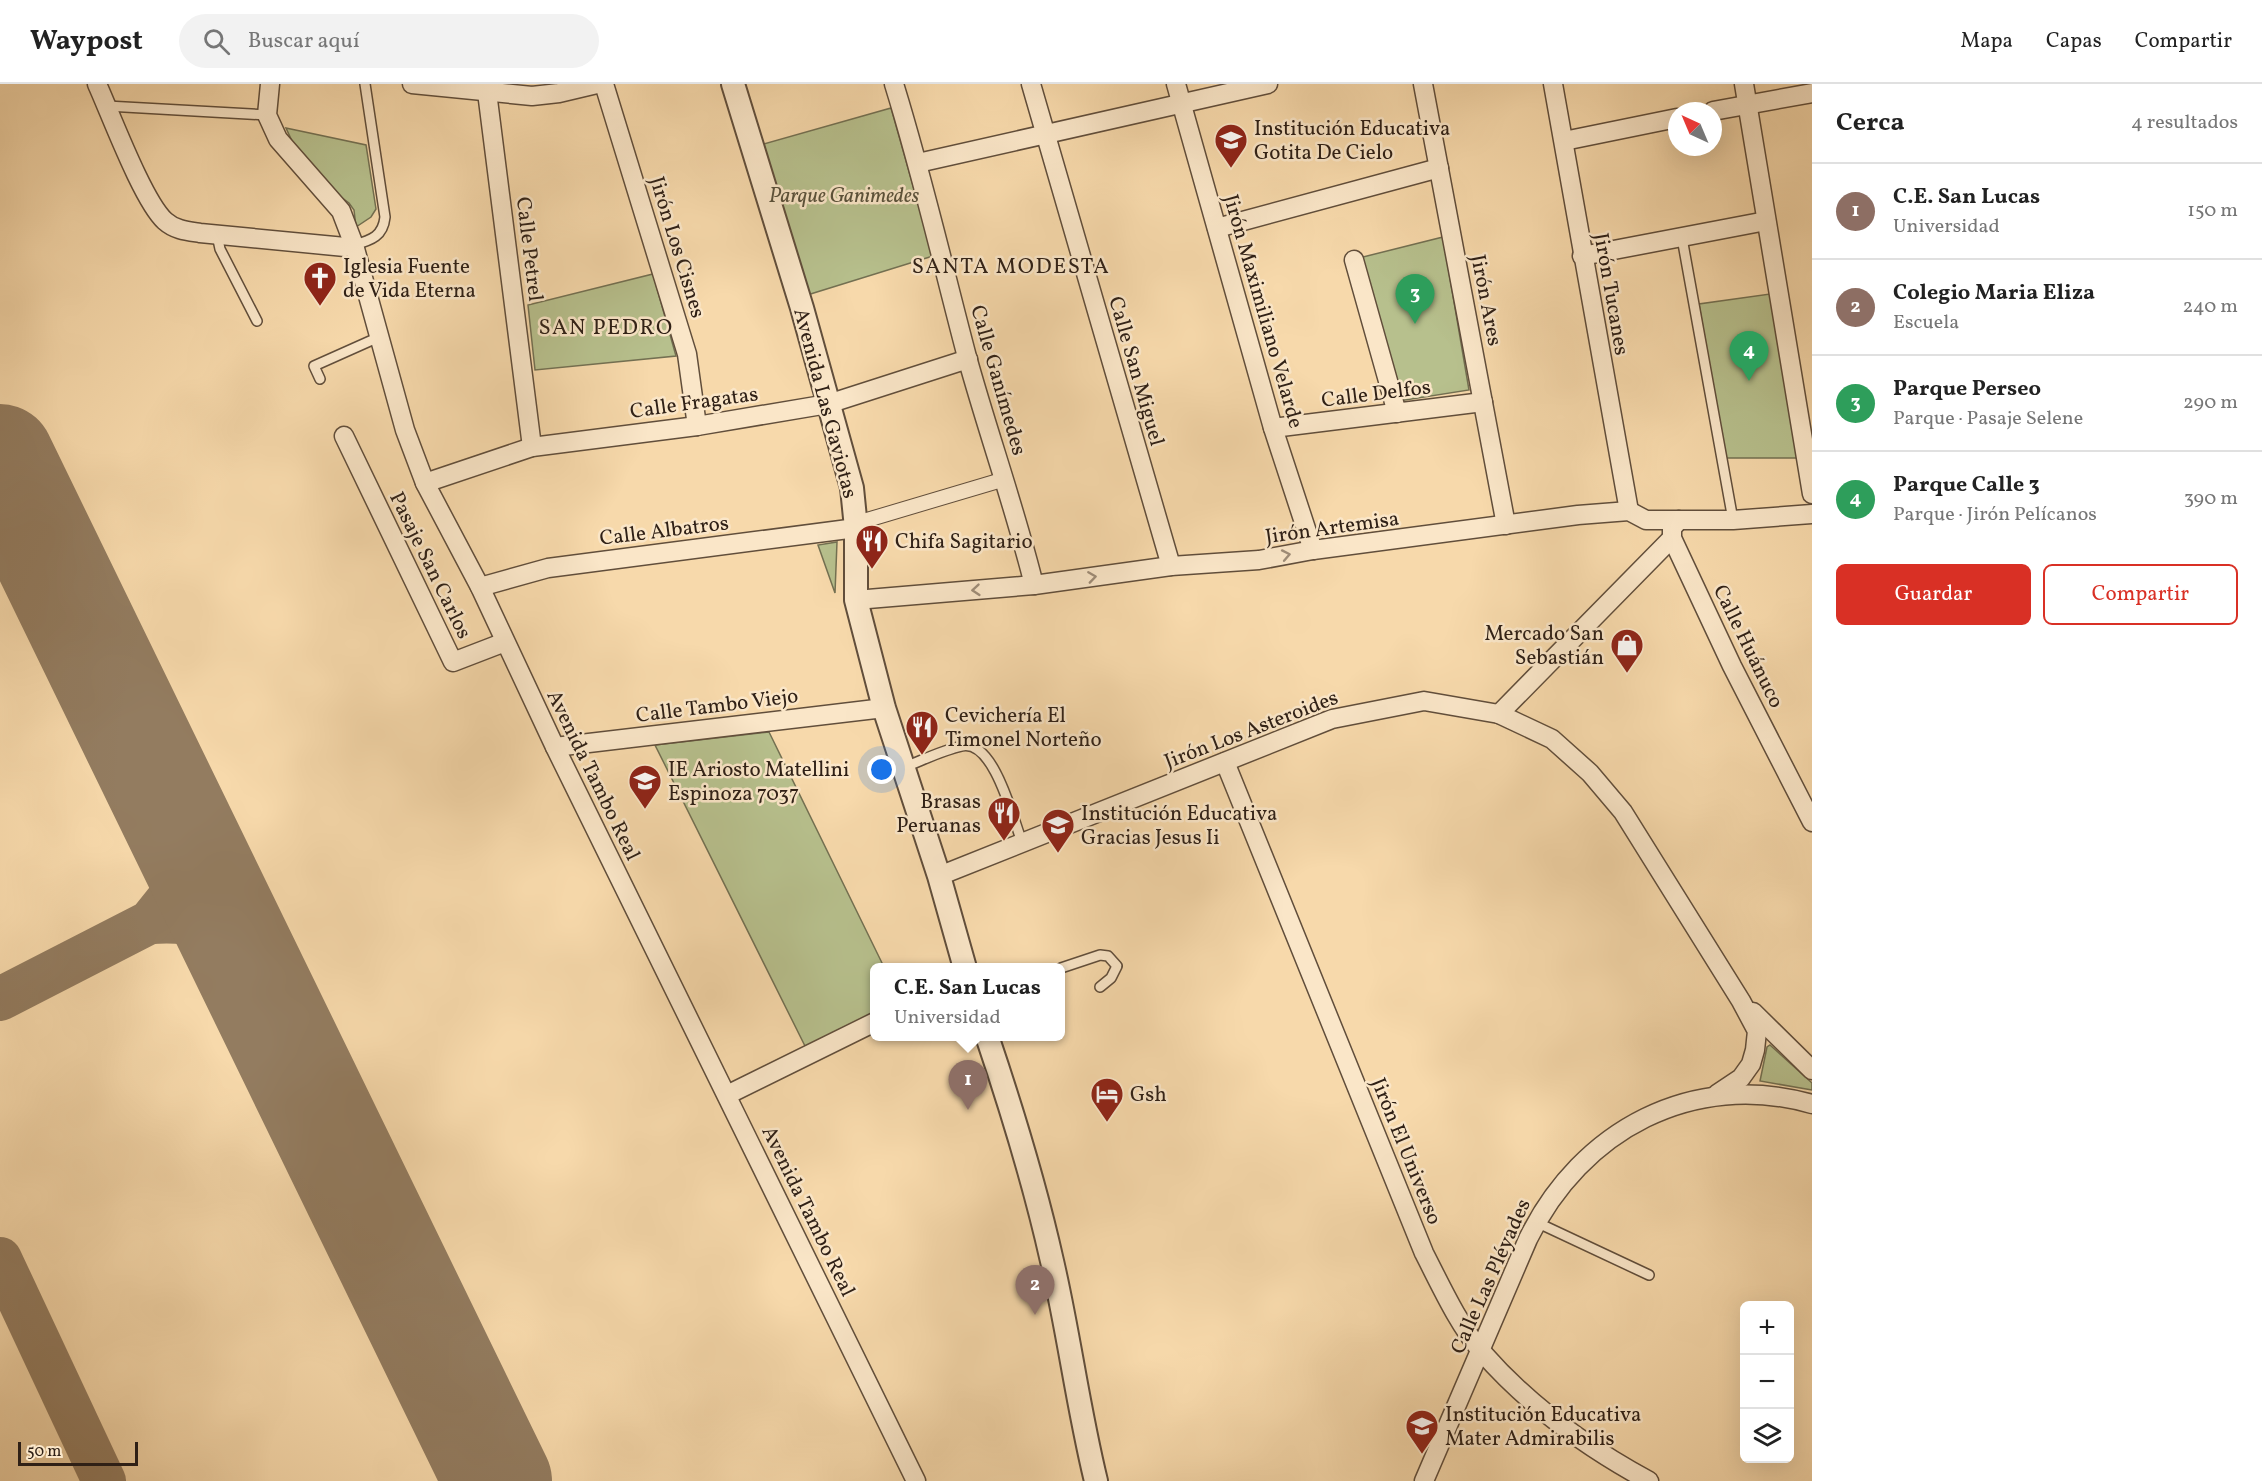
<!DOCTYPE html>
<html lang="es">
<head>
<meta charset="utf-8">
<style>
	body { margin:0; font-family:Vollkorn,serif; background:#f2f2f2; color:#222 }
	.controls { position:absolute; right:18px; bottom:18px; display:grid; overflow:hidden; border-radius:9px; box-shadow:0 6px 24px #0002 }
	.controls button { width:54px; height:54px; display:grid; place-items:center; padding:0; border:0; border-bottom:2px solid #e0e0e0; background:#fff; color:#222; font:30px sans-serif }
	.compass { position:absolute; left:1668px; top:18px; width:54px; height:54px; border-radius:50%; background:#fff; box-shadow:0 6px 24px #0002; rotate:316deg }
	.scale { position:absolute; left:18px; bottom:15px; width:120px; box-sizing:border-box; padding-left:6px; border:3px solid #2f2016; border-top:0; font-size:16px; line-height:21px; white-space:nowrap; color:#2f2016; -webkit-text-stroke:4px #fae6c8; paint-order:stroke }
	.you { position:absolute; left:882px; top:686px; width:21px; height:21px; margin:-15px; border:4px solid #fff; border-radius:50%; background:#1a73e8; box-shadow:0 0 0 9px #1a73e833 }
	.badge { display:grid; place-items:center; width:39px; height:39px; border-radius:50%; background:#d93025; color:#fff; font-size:20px; font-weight:700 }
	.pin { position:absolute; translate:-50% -50px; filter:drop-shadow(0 2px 3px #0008) }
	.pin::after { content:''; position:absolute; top:32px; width:21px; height:18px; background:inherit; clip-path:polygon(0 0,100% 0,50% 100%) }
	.popup { position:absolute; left:870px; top:879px; width:195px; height:78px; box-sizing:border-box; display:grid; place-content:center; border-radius:9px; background:#fff; filter:drop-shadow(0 2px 4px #0005); font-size:20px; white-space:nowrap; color:#767676 }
	.popup b { font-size:22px; color:#222 }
	.popup::after { content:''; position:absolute; left:50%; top:100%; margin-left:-12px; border:12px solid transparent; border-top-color:#fff }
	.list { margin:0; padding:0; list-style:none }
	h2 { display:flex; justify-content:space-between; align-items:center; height:78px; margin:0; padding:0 24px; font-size:26px }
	h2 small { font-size:20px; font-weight:400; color:#767676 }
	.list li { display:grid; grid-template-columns:39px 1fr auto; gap:18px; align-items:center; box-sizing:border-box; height:96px; padding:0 24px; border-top:2px solid #e0e0e0 }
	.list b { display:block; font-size:22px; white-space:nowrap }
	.list p { margin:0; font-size:20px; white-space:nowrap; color:#767676 }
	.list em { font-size:20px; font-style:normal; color:#767676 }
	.actions { display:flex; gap:12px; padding:18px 24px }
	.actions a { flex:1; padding:14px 0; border:2px solid #d93025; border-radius:9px; text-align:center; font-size:21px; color:#d93025 }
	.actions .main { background:#d93025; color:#fff }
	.icon { flex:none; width:33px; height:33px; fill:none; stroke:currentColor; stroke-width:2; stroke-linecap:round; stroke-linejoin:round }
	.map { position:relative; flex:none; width:1812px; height:1397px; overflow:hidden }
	header { display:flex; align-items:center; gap:36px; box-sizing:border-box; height:84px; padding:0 30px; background:#fff; border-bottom:2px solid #e0e0e0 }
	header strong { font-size:28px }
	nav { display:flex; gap:33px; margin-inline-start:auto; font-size:21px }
	.search { width:420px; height:54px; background:#f2f2f2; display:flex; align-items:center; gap:15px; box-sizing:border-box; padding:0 21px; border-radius:33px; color:#767676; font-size:22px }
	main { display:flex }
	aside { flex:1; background:#fff }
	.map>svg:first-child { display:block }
</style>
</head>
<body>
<header>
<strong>Waypost</strong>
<div class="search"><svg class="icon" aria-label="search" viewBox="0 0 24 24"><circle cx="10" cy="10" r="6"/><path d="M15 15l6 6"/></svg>Buscar aquí</div>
<nav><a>Mapa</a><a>Capas</a><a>Compartir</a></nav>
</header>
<main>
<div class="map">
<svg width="1812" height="1397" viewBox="0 0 1812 1397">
	<rect width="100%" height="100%" fill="#f7d9ab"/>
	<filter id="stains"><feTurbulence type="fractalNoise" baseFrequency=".00333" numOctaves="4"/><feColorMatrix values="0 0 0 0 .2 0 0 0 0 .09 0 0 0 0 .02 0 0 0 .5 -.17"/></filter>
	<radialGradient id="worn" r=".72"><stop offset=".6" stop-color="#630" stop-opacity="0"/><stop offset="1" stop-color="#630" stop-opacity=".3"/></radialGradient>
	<g fill="#b7c08d" stroke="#737052" stroke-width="1.5">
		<polygon points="891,24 933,172 804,212 757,62"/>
		<polygon points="286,44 366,61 376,125 371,133 356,143 354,126 349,119 330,105 298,70"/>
		<polygon points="1443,153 1469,306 1393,318 1355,175"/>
		<polygon points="653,190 676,272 535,286 528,221"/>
		<polygon points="1770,210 1799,374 1725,374 1699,220"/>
		<polygon points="837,458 835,509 818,461"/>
		<polygon points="769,648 884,883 875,884 875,932 807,966 655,661"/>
		<polygon points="1770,961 1812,999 1812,1006 1760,997 1767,963"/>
	</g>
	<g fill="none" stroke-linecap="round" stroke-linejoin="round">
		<g stroke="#937c60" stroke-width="44">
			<path d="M150 838C197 835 208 841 242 873"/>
			<polyline points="0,915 150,838 174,808 186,779 188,762"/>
			<polyline points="0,1175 104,1397"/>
		</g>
		<polyline stroke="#937c60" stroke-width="108" points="0,374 498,1397"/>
		<g stroke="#614e3b" stroke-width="12">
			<g id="service">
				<polyline points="107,22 267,31"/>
				<polyline points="217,151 220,165 257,237"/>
				<polyline points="1682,154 1733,436"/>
				<path d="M354 161C372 156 383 152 385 133L365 0"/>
				<polyline points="320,295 314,282 379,253"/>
				<path d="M905 683C923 676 943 666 962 662 994 655 1013 735 1022 758"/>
				<polyline points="1061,884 1100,871 1108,872 1117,882 1111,894 1100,903"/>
				<polyline points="1536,1138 1649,1191"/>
			</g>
		</g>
		<g stroke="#614e3b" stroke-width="16">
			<polyline id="pedestrian" points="856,444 867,436 1005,395"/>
		</g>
		<g stroke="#614e3b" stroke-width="21">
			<g id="minor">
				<path d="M97 0C111 31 143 117 165 137 175 146 187 147 200 149L345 163 354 161"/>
				<polyline points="270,0 267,31 278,55 341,127 354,161 405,346 425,399 480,503 555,663 916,1397"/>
				<polyline points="412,0 532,12 559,9 597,0"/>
				<polyline points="604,0 687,270 697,342"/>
				<path d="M894 0C922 90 943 182 967 273 988 349 1015 424 1034 501"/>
				<polyline points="1031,0 1171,482"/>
				<polyline points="1176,0 1273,344 1313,466"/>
				<polyline points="1423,0 1506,441"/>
				<polyline points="1553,0 1629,427"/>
				<polyline points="1744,0 1812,410"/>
				<polyline points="487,8 532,363"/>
				<polyline points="1713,27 1812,9"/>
				<polyline points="1564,57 1677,34"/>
				<polyline points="918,79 1268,0"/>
				<polyline points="1217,144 1439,84"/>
				<polyline points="1582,172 1766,137"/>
				<polyline points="1354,176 1397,329"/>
				<polyline points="1273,344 1483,318"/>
				<polyline points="344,352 453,578 505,558"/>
				<polyline points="425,399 532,363 697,342 828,320 968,275"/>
				<polyline points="1679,436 1672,444 1672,454 1732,582 1812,738"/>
				<polyline points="480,503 548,484 856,444"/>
				<polyline points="856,516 1034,501 1171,482 1259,476 1313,466 1578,431 1629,427 1646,436 1733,436 1812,430"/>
				<polyline points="1499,630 1672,454"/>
				<polyline points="555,663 884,624"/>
				<path d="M1225 678 1424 1169C1441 1202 1458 1240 1482 1268 1530 1323 1586 1363 1649 1397"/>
				<polyline points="939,792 1332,635 1424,617 1499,630 1552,655 1590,689 1623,728 1741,917 1757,947 1755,966 1751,980 1741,994 1717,1010"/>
				<polyline points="1753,928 1812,986"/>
				<polyline points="727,1011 875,938"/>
				<path d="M1424 1397 1528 1155C1581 1046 1693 986 1812 1020"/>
			</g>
		</g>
		<g stroke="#614e3b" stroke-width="26">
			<g id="tertiary">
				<polyline points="733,0 802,224 852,404 856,444 856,516 884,624 939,792 965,884"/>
				<path d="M987 952C1012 1026 1035 1101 1052 1177 1069 1250 1078 1324 1096 1397"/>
			</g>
		</g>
		<use href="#service" stroke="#fae6c8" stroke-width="9"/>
		<use href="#pedestrian" stroke="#fae6c8" stroke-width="14"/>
		<use href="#minor" stroke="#fae6c8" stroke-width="18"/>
		<use href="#tertiary" stroke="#fae6c8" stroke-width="22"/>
	</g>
	<defs><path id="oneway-chevron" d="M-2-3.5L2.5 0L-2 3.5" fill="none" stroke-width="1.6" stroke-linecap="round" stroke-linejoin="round" transform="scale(1.5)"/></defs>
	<g stroke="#9f8d78">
		<use href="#oneway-chevron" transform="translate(1286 471) rotate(-11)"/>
		<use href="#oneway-chevron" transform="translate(1092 493) rotate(-8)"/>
		<use href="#oneway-chevron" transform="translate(976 506) rotate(175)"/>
	</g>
	<defs>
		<g id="school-pin" transform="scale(1.725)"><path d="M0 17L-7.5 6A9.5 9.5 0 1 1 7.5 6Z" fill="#8f2418" stroke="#fae6c8"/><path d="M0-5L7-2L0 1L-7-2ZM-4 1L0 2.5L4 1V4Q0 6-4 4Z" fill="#fff"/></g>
		<g id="church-pin" transform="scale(1.725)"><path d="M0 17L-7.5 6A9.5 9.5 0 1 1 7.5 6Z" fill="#8f2418" stroke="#fae6c8"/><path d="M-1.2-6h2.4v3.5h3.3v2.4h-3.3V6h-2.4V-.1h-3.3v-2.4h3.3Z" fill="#fff"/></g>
		<g id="restaurant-pin" transform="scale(1.725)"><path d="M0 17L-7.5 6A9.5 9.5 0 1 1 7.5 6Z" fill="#8f2418" stroke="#fae6c8"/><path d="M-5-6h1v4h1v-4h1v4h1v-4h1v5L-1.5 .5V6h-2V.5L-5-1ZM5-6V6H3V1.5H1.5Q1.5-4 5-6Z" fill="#fff"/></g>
		<g id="shop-pin" transform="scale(1.725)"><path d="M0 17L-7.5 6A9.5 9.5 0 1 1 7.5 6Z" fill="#8f2418" stroke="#fae6c8"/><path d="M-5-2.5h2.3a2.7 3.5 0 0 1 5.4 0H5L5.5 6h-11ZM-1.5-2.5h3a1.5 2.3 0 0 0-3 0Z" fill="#fff"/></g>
		<g id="hotel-pin" transform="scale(1.725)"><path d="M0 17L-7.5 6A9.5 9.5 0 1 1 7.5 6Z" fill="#8f2418" stroke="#fae6c8"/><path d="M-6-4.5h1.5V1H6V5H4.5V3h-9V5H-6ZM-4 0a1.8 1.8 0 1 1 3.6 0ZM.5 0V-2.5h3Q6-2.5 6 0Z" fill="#fff"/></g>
	</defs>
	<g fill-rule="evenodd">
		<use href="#school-pin" x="1231" y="56"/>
		<use href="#church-pin" x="320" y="194"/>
		<use href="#restaurant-pin" x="872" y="457"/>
		<use href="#shop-pin" x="1627" y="561"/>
		<use href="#restaurant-pin" x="922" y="643"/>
		<use href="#school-pin" x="645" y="697"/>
		<use href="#restaurant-pin" x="1004" y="729"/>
		<use href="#school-pin" x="1058" y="741"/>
		<use href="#hotel-pin" x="1107" y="1010"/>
		<use href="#school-pin" x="1422" y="1342"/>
	</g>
	<g text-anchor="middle" stroke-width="5" stroke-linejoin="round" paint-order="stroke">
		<g font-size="21" fill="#2f2016" stroke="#fae6c8" text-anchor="start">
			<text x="1254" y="51">Institución Educativa<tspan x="1254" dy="24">Gotita De Cielo</tspan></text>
			<text x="343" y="189">Iglesia Fuente<tspan x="343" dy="24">de Vida Eterna</tspan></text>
			<text x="895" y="464">Chifa Sagitario</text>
			<text x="1604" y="556" text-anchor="end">Mercado San<tspan x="1604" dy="24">Sebastián</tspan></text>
			<text x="945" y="638">Cevichería El<tspan x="945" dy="24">Timonel Norteño</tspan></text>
			<text x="668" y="692">IE Ariosto Matellini<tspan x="668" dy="24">Espinoza 7037</tspan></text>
			<text x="981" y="724" text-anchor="end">Brasas<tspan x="981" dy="24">Peruanas</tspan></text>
			<text x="1081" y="736">Institución Educativa<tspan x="1081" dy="24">Gracias Jesus Ii</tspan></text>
			<text x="1130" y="1017">Gsh</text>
			<text x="1445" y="1337">Institución Educativa<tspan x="1445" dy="24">Mater Admirabilis</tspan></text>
		</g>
		<g font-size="21" font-style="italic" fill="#58503a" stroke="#fae6c8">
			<text x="844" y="118">Parque Ganimedes</text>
		</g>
		<g font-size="21" fill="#2f2016" stroke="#fae6c8">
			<text transform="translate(678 163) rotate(73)" y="7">Jirón Los Cisnes</text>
			<text transform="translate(530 165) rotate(83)" y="7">Calle Petrel</text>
			<text transform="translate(1612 210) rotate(80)" y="7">Jirón Tucanes</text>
			<text transform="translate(1487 216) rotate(79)" y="7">Jirón Ares</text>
			<text transform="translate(1264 227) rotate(74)" y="7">Jirón Maximiliano Velarde</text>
			<text transform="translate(1137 287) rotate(74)" y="7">Calle San Miguel</text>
			<text transform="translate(999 296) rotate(74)" y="7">Calle Ganímedes</text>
			<text transform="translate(1376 309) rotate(-7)" y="7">Calle Delfos</text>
			<text transform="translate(694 318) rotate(-8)" y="7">Calle Fragatas</text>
			<text transform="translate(826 319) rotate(75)" y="7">Avenida Las Gaviotas</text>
			<text transform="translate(1332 443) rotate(-8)" y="7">Jirón Artemisa</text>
			<text transform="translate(664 446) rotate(-7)" y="7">Calle Albatros</text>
			<text transform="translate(431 481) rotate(64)" y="7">Pasaje San Carlos</text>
			<text transform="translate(1749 562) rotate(64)" y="7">Calle Huánuco</text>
			<text transform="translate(717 621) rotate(-7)" y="7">Calle Tambo Viejo</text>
			<text transform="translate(1251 645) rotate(-21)" y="7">Jirón Los Asteroides</text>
			<text transform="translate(594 691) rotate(64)" y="7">Avenida Tambo Real</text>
			<text transform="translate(1407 1067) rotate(68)" y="7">Jirón El Universo</text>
			<text transform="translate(809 1127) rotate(64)" y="7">Avenida Tambo Real</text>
			<text transform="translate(1490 1192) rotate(-66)" y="7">Calle Las Pléyades</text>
		</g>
		<g font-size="22" letter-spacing="1.5" fill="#2f2016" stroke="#fae6c8">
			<text x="1011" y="189">SANTA MODESTA</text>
			<text x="606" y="250">SAN PEDRO</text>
		</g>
	</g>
	<rect width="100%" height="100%" filter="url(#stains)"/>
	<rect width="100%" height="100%" fill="url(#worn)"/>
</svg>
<div class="controls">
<button>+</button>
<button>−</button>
<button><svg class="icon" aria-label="layers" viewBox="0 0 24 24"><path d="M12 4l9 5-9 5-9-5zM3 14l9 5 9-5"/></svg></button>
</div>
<svg class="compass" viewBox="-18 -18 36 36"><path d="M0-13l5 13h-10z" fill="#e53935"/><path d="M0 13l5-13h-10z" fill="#767676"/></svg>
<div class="scale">50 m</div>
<div class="you"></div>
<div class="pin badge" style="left:968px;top:1026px;background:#8d6e63">1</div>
<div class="popup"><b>C.E. San Lucas</b>Universidad</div>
<div class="pin badge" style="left:1035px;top:1231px;background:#8d6e63">2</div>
<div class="pin badge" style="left:1415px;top:240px;background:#2e9e5b">3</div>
<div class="pin badge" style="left:1749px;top:297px;background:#2e9e5b">4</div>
</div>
<aside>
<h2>Cerca<small>4 resultados</small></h2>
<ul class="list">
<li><span class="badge" style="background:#8d6e63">1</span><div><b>C.E. San Lucas</b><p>Universidad</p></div><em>150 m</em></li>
<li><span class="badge" style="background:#8d6e63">2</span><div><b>Colegio Maria Eliza</b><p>Escuela</p></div><em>240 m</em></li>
<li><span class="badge" style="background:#2e9e5b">3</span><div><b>Parque Perseo</b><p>Parque · Pasaje Selene</p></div><em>290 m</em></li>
<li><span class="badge" style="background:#2e9e5b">4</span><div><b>Parque Calle 3</b><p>Parque · Jirón Pelícanos</p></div><em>390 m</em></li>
</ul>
<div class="actions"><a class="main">Guardar</a><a>Compartir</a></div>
</aside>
</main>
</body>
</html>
